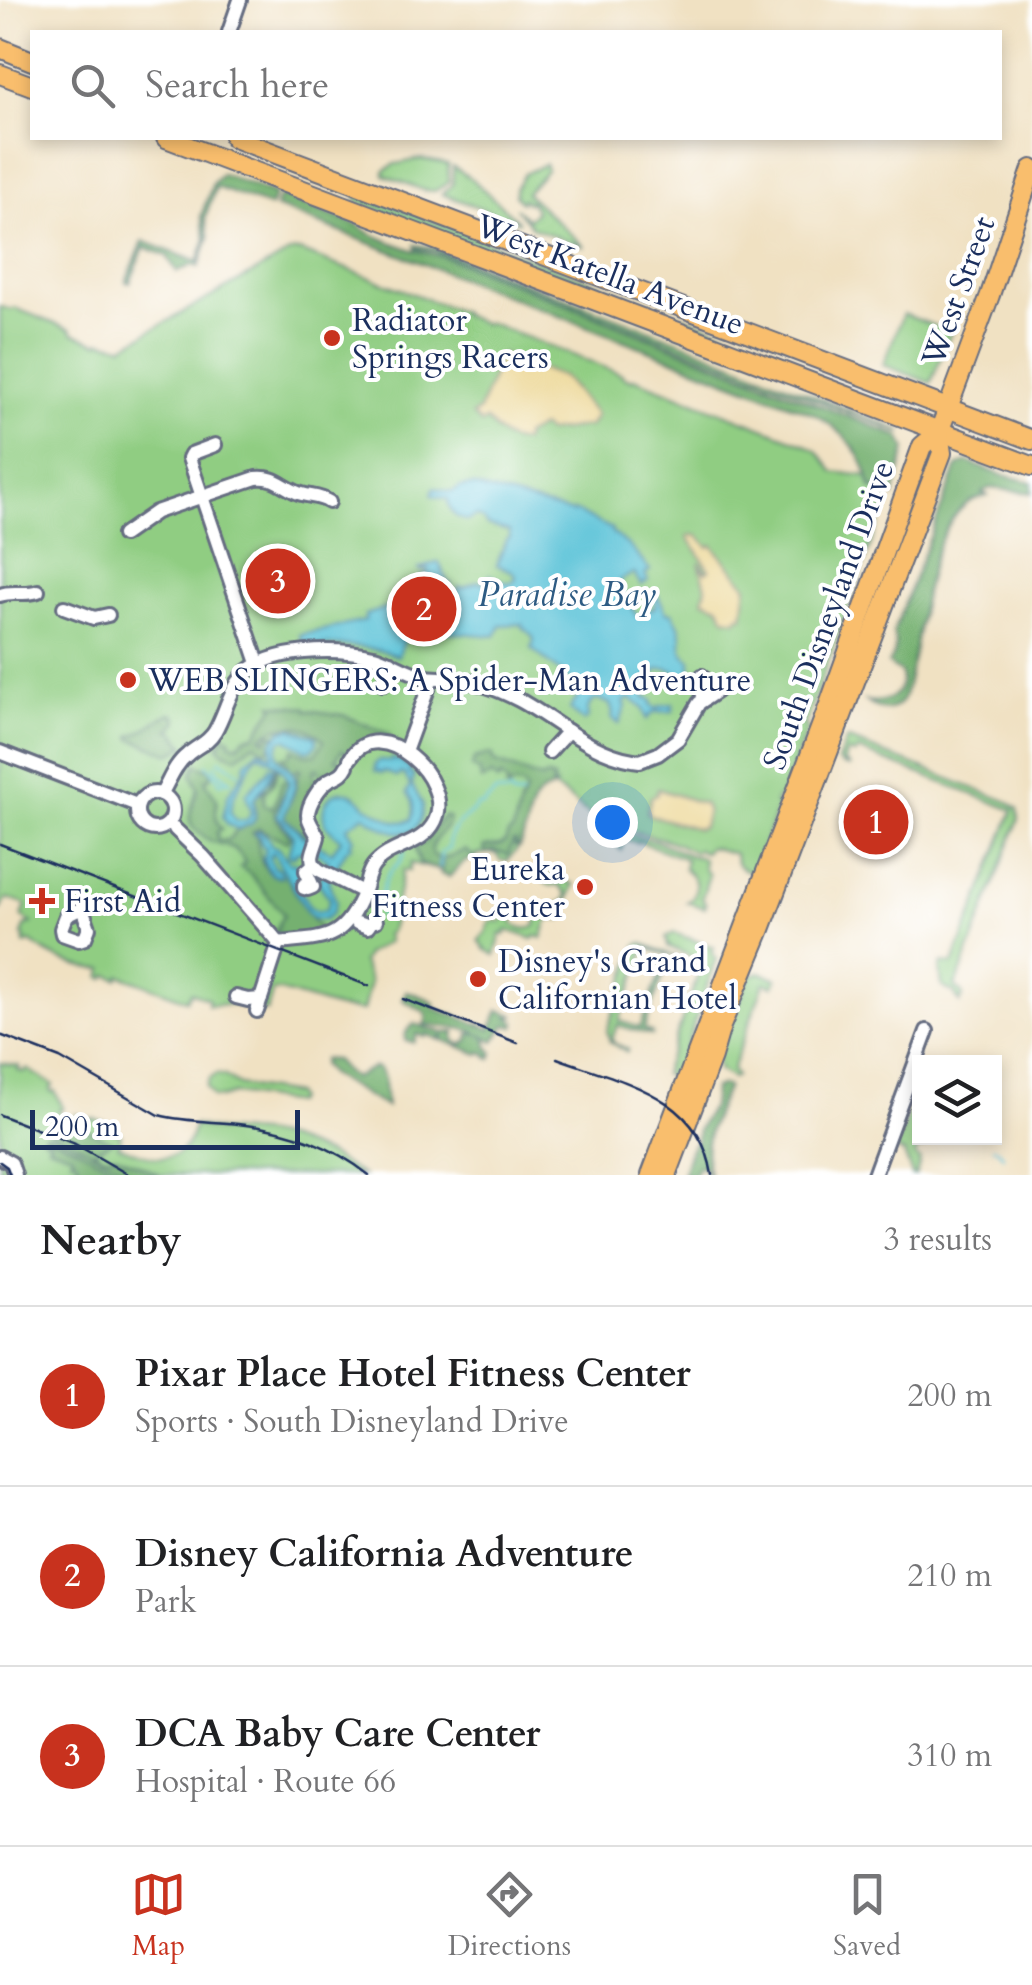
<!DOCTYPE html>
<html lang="en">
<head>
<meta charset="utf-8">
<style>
	body { margin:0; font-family:Cardo,serif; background:#f2f2f2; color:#202124 }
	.controls { position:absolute; right:30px; bottom:30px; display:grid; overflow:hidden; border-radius:0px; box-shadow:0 5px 15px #0003 }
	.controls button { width:90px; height:90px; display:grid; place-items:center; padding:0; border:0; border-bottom:2px solid #e0e0e0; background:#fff; color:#202124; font:50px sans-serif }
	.scale { position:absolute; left:30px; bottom:25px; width:270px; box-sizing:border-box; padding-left:10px; border:5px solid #1b2f5e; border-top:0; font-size:28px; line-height:35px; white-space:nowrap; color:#1b2f5e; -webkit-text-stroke:8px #fff; paint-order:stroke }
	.you { position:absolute; left:612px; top:822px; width:35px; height:35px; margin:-25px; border:8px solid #fff; border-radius:50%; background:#1a73e8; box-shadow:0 0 0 15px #1a73e833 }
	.badge { display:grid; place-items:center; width:65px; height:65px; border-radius:50%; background:#c8321e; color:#fff; font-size:32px; font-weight:700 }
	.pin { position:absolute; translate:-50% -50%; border:5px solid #fff; box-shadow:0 2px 10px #0006 }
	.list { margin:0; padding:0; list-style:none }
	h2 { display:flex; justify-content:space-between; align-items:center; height:130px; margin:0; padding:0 40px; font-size:42px }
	h2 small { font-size:32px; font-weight:400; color:#757577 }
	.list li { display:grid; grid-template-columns:65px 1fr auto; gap:30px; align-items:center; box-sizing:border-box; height:180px; padding:0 40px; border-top:2px solid #e0e0e0 }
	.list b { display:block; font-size:38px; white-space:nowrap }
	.list p { margin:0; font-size:32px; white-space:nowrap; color:#757577 }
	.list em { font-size:32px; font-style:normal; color:#757577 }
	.icon { flex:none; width:55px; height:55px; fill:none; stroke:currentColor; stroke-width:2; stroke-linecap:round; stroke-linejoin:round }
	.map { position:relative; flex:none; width:1032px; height:1175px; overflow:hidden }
	.search { position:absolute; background:#fff; box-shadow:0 5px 15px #0003; left:30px; right:30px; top:30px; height:110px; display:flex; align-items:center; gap:25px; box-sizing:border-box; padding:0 35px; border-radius:0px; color:#757577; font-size:38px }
	.sheet { height:670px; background:#fff }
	nav { display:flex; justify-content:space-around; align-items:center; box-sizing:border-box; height:140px; border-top:2px solid #e0e0e0; background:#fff; font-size:28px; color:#757577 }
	nav a { display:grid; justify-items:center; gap:5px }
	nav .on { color:#c8321e }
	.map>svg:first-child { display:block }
</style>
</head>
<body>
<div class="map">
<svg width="1032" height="1175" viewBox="0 0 1032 1175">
	<rect width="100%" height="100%" fill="#fff"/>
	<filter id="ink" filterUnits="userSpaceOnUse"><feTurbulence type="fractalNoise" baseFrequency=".01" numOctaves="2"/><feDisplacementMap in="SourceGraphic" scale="20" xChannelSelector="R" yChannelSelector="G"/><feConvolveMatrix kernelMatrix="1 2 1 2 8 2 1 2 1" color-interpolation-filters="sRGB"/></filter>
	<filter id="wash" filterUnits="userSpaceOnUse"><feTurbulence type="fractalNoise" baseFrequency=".0048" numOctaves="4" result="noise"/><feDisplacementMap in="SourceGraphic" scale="40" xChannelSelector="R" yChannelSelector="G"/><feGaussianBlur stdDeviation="2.25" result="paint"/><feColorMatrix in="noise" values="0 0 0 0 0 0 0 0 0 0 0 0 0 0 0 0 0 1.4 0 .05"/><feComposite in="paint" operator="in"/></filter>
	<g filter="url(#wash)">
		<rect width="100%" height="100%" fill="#f0e1c2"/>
		<g fill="#90cd82" stroke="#567e70" stroke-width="2.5">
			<polygon points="421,159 448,164 449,182 435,191 423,190 384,175 384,171 395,164"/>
			<polygon points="545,164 547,169 526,193 585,247 533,228 515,208 528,219 536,211 530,201 527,203 523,199 521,202 515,195 515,188 524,174"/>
			<polygon points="453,166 472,179 519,222 442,194 453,184"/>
			<polygon points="362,194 790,357 789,359 771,358 358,202 356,198"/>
			<polygon points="415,245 436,248 689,345 901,431 901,433 509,279 435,251 416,248"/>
			<path d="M299 251 462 312V315L485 324 487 322 622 374V376L632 380 634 378 805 444 817 451 834 472 868 476 871 488 889 495 806 722 803 725 808 728 781 798H777L775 804 779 805 753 873C743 869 735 867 735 854L710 847 705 852 697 850 695 852C683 847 672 841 659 838 638 832 618 829 598 820 580 812 571 795 553 788L556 785 550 783 530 796 516 842 515 846 519 847 507 861 500 860 496 853C470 853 464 859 445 876L441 874 442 871 411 863 409 871 403 870 392 924 390 932 386 934 388 942 367 954 362 962 370 982 363 1011 337 1008 280 991H273L267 1011 263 1010 261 1013 233 1004 208 1005 209 999 191 992 187 1000 120 975 118 979 108 975 104 979 101 977 104 969C78 969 51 958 31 942L24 944 25 938 22 935 25 926 32 923 22 917 26 905 7 898 0 912V306L11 310 15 308 71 330 72 333 98 343 100 341 123 346 291 252Z"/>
			<polygon points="903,314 951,332 931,383 883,365"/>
			<polygon points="847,739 1009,802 1018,809 1019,819 957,983 955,984 957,990 960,990 963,997 960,1003 953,992 942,987 940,969 942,963 953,964 1013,810 858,750 855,754 847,752 844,762 851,767 843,765 838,761"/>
			<path d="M621 833 656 841 689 855 703 858 704 869 709 875 702 898 706 904 705 908 687 902 693 898C698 885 696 876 684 869L686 859 638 841 637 843 625 839 621 850 617 845Z"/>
			<path d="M554 873 562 880 574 884 562 919 556 918 548 921 542 938 536 936 533 939 507 930 505 935 501 934 495 955 485 949 479 940 486 932 490 921H502L507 914 514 916 513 923C519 929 529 930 536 926V920L550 912 553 906 565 901 567 894 559 886 549 885 543 881Z"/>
			<polygon points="674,933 714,947 712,952 716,959 675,1080 663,1074 699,972 692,957 668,946 666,937"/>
			<polygon points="641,943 679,958 646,948 619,1021 640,1028 662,969 656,966 656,963 673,971 665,970 644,1029 652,1033 652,1035 617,1025 612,1040 615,1044 628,1049 627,1052 610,1042 607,1030 637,945"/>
			<polygon points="760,972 777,979 774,986 764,983 732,1070 736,1076 732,1078 718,1070 716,1057 750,975"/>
			<path d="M0 1063 19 1066 18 1070 24 1072 27 1069 53 1085 50 1090 52 1092 55 1091 63 1108 59 1110 61 1119 72 1121 76 1114 92 1120 93 1118 108 1123 107 1127 116 1129 115 1132 121 1134 118 1145C149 1157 184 1173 194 1125L217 1130 260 1133 289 1140 327 1154 362 1175H0Z"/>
			<polygon points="217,1074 225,1076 239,1085 294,1094 297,1100 294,1103 234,1094 221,1098 213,1097 206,1087 209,1079"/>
			<polygon points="919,1087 920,1138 938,1138 924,1148 917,1150 915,1155 920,1160 916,1175 912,1175 904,1153 896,1149"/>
		</g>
		<g fill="#74b070" stroke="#487067" stroke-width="2.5">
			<polygon points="222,174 275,194 270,207 216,187 205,217 209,238 199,267 192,265 177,272 167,256 144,247 130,283 126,282 143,241 198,262 206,239 201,216 213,183"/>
			<path d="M280 196 358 225 371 234 390 242 413 250 442 256 495 276 900 437 906 449 894 496 871 487C864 452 843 430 812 413L275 207Z"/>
			<path d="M967 462 1002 475 1032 482V493L990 488 982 492 987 495C980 497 971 500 965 505 920 545 922 645 903 699 894 714 878 711 866 701 885 704 905 696 901 673L888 664C895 655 897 644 893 633L957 467Z"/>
			<path d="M272 704 306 707 307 710 343 715 389 734 388 739 360 742 348 753 342 750 336 759 344 763 330 776 326 773 321 776 317 768 313 772 315 780 313 783 317 787 307 805 314 840C302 834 295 826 284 818 283 809 287 808 291 800 296 791 297 782 298 773L301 771 299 768 294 772 288 769 287 762 282 757 290 755 293 749 306 755 316 754 324 741C308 722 280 722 261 737L266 740 270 734 276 735 270 747 265 751 255 743 236 757 222 751 218 746 225 735 230 738V742L238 745 245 737 255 735 274 708Z"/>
			<path d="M171 713 176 715 178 721 170 730 174 731 185 746 170 754 132 739 131 736C149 730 154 720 171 713Z"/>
			<path d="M491 754 494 762 541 779 547 776 554 779 551 789C525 796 531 826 519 847L515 846 516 842H513L508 855 494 851 485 853 484 847 500 845 505 842 508 834 513 831 520 804 526 792 522 786 512 785 509 789 506 788 508 784 501 777 497 781 492 775 481 781 480 772 472 767 474 759Z"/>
			<path d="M196 764 210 770 212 776 206 780V783L217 799C216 810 214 821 222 829L217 832 218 840C234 842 228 835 239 829 246 825 249 826 255 819 257 791 247 803 270 785L276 767 278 770 274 782 264 793V805L272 807 278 795 282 781 288 778 287 789 274 811 276 818 290 836 286 842C277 836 269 835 259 828L252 833 257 837C259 858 262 877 287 877L307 912 319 927 317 934C303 935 287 939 274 931L279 926 278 924 284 915 250 874 240 867 245 863C232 836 216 851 200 833 195 829 191 828 190 820 188 811 197 797 198 788L192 774Z"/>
			<path d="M445 816 449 818C448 833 428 839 432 855L438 857 439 867 442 868 443 858H448L465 850 473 856 477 855 475 859C463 859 457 870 449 877L441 874V871L420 864 415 848 426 841 441 819Z"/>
			<path d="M406 991 429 999 428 1001 435 1003 434 1008 491 1029 499 1010 516 1016 509 1017 516 1022 515 1027 506 1025 495 1041 481 1035 487 1038 488 1047 493 1052 491 1059 487 1057V1054L481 1052 479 1054 442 1040 443 1035 440 1040 426 1034 425 1037 417 1034 414 1043 405 1040 406 1032 414 1024 444 1033 455 1032 454 1039 460 1045 469 1041 470 1034H479C462 1025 442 1029 424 1024L426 1021V1013L403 1000Z"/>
			<polygon points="323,1059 335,1060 345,1071 354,1078 375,1067 379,1069 384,1078 386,1107 329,1074 322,1065"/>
			<path d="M723 1085 727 1087C714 1116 700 1143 709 1175H706L705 1168 699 1166 694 1175H682L691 1147 696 1141 698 1129 712 1106 714 1088Z"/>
			<polygon points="72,1122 111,1141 94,1151 104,1156 116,1155 161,1175 134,1175 86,1148 50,1132 52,1125 60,1124 70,1127"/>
			<polygon points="45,1134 86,1152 124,1175 65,1175 79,1165 75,1159 71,1160 73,1154 48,1146 50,1141 43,1138"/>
		</g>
		<g fill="#eeda9e" stroke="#84847e" stroke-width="2.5">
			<path d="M501 354 563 377 596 415 590 426 547 432 541 427 524 436V442C504 443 499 433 486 420L482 424 472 415 479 411Z"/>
			<polygon points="692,535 698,536 709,547 712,545 747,586 743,617 739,616 737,620 725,618 719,606 703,600 706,587 699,562 706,572 709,569 688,537"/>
			<polygon points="658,789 704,804 707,813 703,826 698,829 649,815 647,812 651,797 657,794"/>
		</g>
		<g fill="#5bc3d8" stroke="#3b799b" stroke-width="2.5">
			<path d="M473 486 573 513 574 511 578 513 612 529 611 532 628 545 650 570 645 574 648 580 641 585 634 573 619 581 620 585 637 616 655 607V599L649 594 655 591 666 612 672 613C676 619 681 627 681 634 682 648 678 650 691 660V674L682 678C674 669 667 666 656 670V673L651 677 648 676 644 681 648 684 647 688 643 690 645 698H649L652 702 651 705 658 709 660 706 673 704V711L654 712 647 719 643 708 630 698 624 702 626 706 619 724 612 718 613 713 610 704 599 699C589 701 586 709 588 718L583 721 570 709 578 697 573 682 532 649 534 639 530 633 522 627V624L501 625 496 636 447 632 450 625 446 623 459 587 463 588 478 581 484 583 490 575 508 583 514 581 516 576 512 571 497 565 506 540 510 538 509 531 486 525 484 520 476 516 467 521C455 517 449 513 448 499L432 495 434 488 452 492 460 487Z"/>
			<path d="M439 562 447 582 451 584 437 624 407 635 398 656C366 645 338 644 304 646L300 635 365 621V615L427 596 421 577 428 573 427 569 420 571 419 569Z"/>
			<path d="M290 728 316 736 317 743 313 749 307 751 286 739 281 740C269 762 286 760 294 776 299 789 285 806 284 818L295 827 303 837C313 838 321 849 332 852L341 840C336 834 328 830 325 822 319 806 331 787 350 793 357 795 357 797 362 802 371 812 364 804 375 811 388 818 395 826 411 820 416 810 415 801 407 793L410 785 405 775 400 773 398 777 384 771 382 773 375 771V764L380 760 391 761 393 758 398 761 401 759 404 765 411 768 409 773 414 775 412 785 423 805C422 848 383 832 364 815L347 827 354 839 350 843 352 846 347 849 328 881 336 901 332 913 325 919 313 918 307 912 273 852 269 857 274 868 280 870 282 876C271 879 266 868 263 859L266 848 262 845 259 836 255 834 259 831 267 836 272 846 277 847 289 862 301 864 299 867 304 874 296 882 309 906 317 912 326 910 330 899 318 882 329 861C318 852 308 847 295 853V856H288L293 835 277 815 289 782C285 769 272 760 259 754L255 757 234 796 230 811 236 821 247 820C255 811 248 805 246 794L268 771 270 766 274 767 269 779 254 799 255 819 251 824 238 829 228 825 223 817 228 795 244 772 246 762 259 750 272 756V742L281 731Z"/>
		</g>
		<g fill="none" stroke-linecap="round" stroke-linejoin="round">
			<g stroke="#5bc3d8" stroke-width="2.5">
				<polyline points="219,760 240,773"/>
				<polyline points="207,765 218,777 220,783 229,780"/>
				<polyline points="215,765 218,771 231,782"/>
				<polyline points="510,792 513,796 522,796"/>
				<path d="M440 867 441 852 449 848C446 826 467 820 478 805L482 806 496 792 506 794 510 792"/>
				<path d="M381 917C379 905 381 889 387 877 393 865 403 864 404 850"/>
				<polyline points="993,1147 999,1150 1003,1156"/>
			</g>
		</g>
	</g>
	<g filter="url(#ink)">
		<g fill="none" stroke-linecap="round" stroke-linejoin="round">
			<polyline stroke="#c5bdae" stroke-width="12" stroke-dasharray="12 6" stroke-linecap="butt" points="305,601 310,599"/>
			<g stroke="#666d81" stroke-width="18">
				<g id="minor">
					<polyline points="229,32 240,0"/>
					<polyline points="215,445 191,454 189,458 258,663"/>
					<path d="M123 535 156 512 256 478C275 476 280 485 296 492 307 497 319 495 329 502"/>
					<path d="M0 595C13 590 25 596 38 591"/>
					<polyline points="64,607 94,618 108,615"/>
					<polyline points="702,676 703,700"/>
					<polyline points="383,684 391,662"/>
					<polyline points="0,752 137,805"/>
					<polyline points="405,752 432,678"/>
					<polyline points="549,752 568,731"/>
					<path d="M347 766C342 776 338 775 329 780 320 786 308 804 308 815 308 822 315 830 318 837 315 850 306 860 319 870L363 892"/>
					<circle cx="155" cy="811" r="18"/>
					<path d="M162 793C169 781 175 764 187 755 197 746 208 743 215 731 226 712 228 693 243 676 268 647 338 648 374 656 391 661 406 672 423 676 433 679 443 677 454 679 476 681 500 690 519 700 557 720 589 753 633 760L640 761 658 754 678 739 699 703 717 691"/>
					<polyline points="175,829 203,856 279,943"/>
					<polyline points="304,885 304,888 308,889 313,887 306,871 313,865"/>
					<polygon points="82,908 89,928 85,938 79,940 62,934 61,929 66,916"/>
					<polyline points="357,923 368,927 372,921 376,921"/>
					<path d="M279 943C324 938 343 942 363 893 367 884 367 873 374 865 391 844 422 847 435 821 455 781 379 710 350 759"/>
					<polyline points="236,997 248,1000 261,999"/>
					<polyline points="257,1011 279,943"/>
					<polyline points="0,1157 11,1163 15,1175"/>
					<polyline points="874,1175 927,1031"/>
				</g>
			</g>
			<g stroke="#666d81" stroke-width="22">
				<g id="major">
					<polyline points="0,48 32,61"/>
					<polyline points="0,74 32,86"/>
					<polyline points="166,138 1032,466"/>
					<polyline points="234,138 1032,440"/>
					<polyline points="651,1175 826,713 922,446 939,432"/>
					<polyline points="667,1175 712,1057 721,1026 761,929 942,453 939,432 990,295 1032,169"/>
				</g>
			</g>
			<use href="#minor" stroke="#fff" stroke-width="12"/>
			<use href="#major" stroke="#f9be6d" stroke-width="18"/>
			<polyline stroke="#1b2f5e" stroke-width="2.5" points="0,1162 7,1167 10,1175"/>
			<g stroke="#1b2f5e" stroke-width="2.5">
				<polyline points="0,844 369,986"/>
				<polyline points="403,999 518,1043"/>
				<path d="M0 1035 60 1058 159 1115C185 1122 211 1121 238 1124 286 1129 331 1145 369 1175"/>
				<path d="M557 1058C622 1082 700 1095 712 1175"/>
				<polyline points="0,1115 75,1144 129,1175"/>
			</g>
		</g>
	</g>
	<g fill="#c8321e" stroke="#fff" stroke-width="4">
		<circle cx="332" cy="338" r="10"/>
		<circle cx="128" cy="680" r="10"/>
		<circle cx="585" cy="887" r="10"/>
		<path d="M37 886h10v10h10v10h-10v10h-10v-10h-10v-10h10z"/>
		<circle cx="478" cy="979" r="10"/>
	</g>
	<g text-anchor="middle" stroke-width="8" stroke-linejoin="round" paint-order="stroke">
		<g font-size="32" fill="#1b2f5e" stroke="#fff">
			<text transform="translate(610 274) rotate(21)" y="11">West Katella Avenue</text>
			<text transform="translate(958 291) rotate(-70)" y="11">West Street</text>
			<text transform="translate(828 615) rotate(-70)" y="11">South Disneyland Drive</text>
		</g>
		<g font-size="32" fill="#1b2f5e" stroke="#fff" text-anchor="start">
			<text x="352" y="331">Radiator<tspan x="352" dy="37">Springs Racers</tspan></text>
			<text x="148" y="691">WEB SLINGERS: A Spider-Man Adventure</text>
			<text x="565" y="880" text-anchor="end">Eureka<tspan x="565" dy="37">Fitness Center</tspan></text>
			<text x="64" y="912">First Aid</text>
			<text x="498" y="972">Disney's Grand<tspan x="498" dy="37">Californian Hotel</tspan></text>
		</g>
		<g font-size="35" font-style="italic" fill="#2e5b83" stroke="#fff">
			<text x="567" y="606">Paradise Bay</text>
		</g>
	</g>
</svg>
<div class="controls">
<button><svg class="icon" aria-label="layers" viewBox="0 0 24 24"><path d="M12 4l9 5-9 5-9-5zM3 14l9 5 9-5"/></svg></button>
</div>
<div class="scale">200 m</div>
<div class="you"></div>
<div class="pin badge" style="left:876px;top:822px">1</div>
<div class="pin badge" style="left:424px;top:609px">2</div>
<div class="pin badge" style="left:278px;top:581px">3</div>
<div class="search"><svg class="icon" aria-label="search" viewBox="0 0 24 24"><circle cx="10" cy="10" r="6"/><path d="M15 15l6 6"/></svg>Search here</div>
</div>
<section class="sheet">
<h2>Nearby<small>3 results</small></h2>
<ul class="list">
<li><span class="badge">1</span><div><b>Pixar Place Hotel Fitness Center</b><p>Sports · South Disneyland Drive</p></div><em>200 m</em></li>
<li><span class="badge">2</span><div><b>Disney California Adventure</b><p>Park</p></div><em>210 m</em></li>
<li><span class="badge">3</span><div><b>DCA Baby Care Center</b><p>Hospital · Route 66</p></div><em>310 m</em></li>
</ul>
</section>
<nav>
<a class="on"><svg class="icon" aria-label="map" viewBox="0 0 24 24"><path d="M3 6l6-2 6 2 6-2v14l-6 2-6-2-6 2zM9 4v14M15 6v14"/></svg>Map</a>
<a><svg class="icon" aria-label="directions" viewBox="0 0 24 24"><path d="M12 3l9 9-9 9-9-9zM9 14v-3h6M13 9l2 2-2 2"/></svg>Directions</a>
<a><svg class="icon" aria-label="saved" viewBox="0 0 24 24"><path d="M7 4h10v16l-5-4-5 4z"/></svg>Saved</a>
</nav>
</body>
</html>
